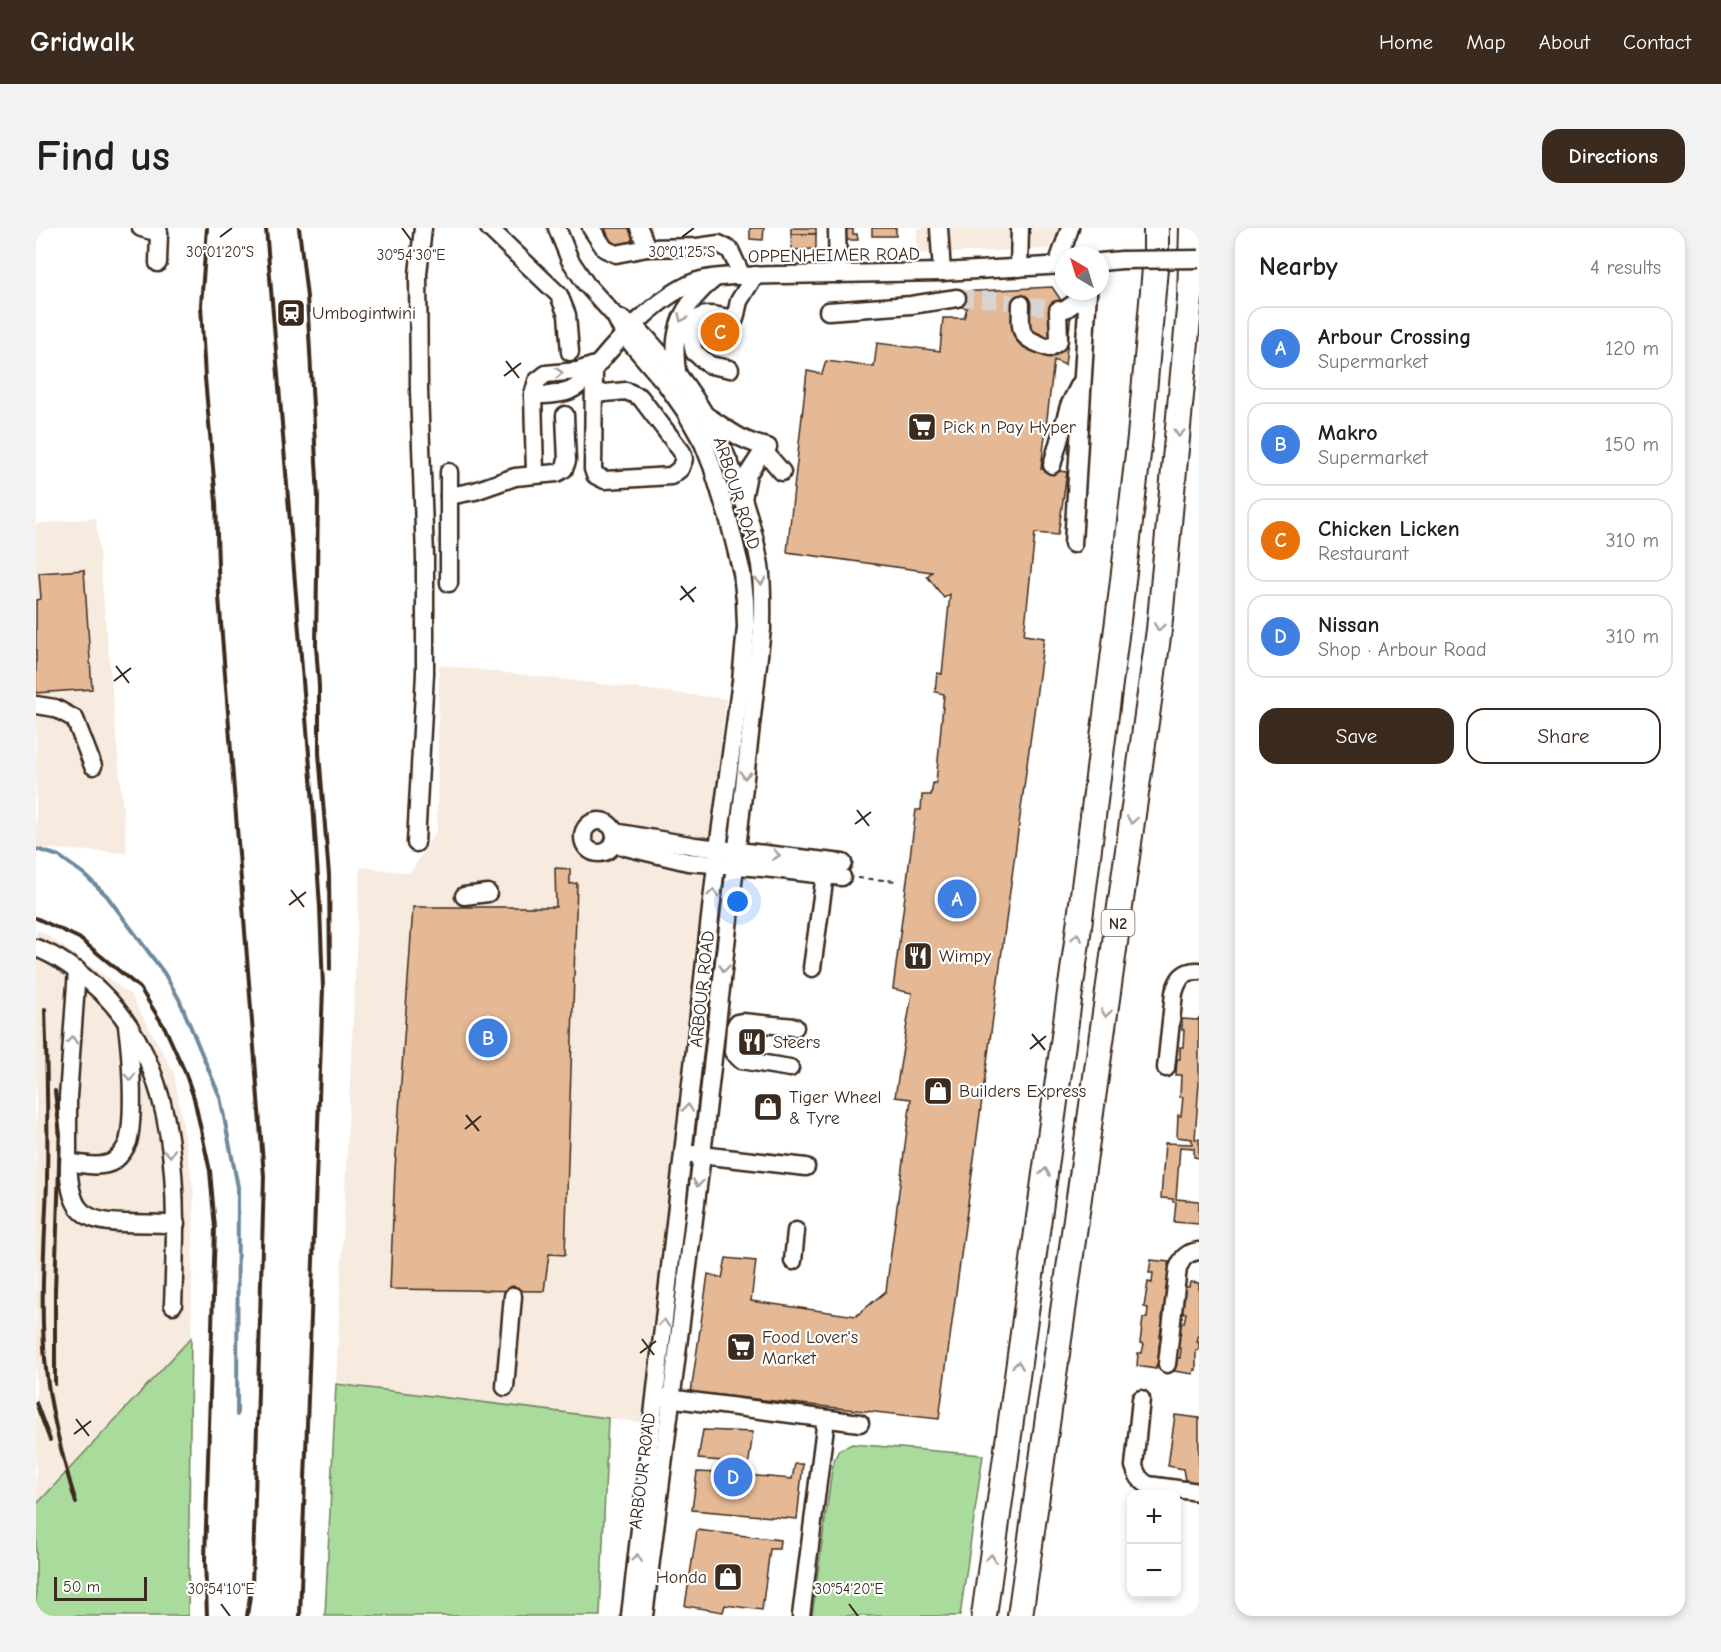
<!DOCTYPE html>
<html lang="en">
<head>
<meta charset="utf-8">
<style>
	body { margin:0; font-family:"Comic Neue",sans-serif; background:#f2f2f2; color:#202124 }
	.controls { position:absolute; right:18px; bottom:18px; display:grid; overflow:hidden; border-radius:12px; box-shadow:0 3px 9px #0003 }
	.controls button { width:54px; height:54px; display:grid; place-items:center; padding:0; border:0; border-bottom:2px solid #e0e0e0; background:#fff; color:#202124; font:30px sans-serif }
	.compass { position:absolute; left:1019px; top:18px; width:54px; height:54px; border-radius:50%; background:#fff; box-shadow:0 3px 9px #0003; rotate:322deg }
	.scale { position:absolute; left:18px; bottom:15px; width:93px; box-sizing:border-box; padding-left:6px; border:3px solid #3b2a1e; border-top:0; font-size:16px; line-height:21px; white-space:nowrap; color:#3b2a1e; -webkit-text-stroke:4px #fff; paint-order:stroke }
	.you { position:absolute; left:702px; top:674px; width:21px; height:21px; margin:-15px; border:4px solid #fff; border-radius:50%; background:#1a73e8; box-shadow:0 0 0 9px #1a73e833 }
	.badge { display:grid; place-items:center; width:39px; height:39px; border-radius:50%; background:#3b2a1e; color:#fff; font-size:20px; font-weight:700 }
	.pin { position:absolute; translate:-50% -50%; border:3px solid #fff; box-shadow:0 2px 6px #0006 }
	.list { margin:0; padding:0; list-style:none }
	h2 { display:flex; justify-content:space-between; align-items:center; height:78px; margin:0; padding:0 24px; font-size:26px }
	h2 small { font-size:20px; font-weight:400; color:#757577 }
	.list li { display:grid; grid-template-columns:39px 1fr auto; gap:18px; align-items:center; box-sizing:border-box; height:84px; margin:0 12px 12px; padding:0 12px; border:2px solid #e0e0e0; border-radius:18px }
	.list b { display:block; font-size:22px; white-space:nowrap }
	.list p { margin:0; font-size:20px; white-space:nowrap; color:#757577 }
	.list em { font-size:20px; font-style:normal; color:#757577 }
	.actions { display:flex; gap:12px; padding:18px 24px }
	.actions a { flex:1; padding:14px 0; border:2px solid #3b2a1e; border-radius:18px; text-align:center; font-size:21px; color:#3b2a1e }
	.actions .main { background:#3b2a1e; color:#fff }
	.map { position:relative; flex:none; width:1163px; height:1388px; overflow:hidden; border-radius:18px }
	header { display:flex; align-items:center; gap:36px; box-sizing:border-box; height:84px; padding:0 30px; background:#3b2a1e; color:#fff }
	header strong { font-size:28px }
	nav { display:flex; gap:33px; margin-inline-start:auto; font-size:21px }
	.intro { display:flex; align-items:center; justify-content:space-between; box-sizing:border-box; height:144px; padding:0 36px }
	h1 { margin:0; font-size:42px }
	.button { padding:15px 27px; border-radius:18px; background:#3b2a1e; color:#fff; font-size:21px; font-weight:700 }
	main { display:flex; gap:36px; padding:0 36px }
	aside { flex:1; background:#fff; border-radius:18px; box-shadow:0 3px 9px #0003 }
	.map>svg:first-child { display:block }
</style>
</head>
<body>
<header>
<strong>Gridwalk</strong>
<nav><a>Home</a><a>Map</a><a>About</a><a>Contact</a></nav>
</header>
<div class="intro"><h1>Find us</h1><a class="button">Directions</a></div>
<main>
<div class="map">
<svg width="1163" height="1388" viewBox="0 0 1163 1388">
	<rect width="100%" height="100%" fill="#fff"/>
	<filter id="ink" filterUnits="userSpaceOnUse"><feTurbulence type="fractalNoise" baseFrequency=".0167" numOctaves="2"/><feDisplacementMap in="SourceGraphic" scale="12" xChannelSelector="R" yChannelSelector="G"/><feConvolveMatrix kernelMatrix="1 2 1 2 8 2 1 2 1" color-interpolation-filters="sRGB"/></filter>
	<g filter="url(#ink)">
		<g fill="#f7eadf">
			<polygon points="881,0 1025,0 1013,21 881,26"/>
			<polygon points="60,290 91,625 0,620 0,296"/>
			<polygon points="403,437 690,471 609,1195 300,1156 324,639 374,645 401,602"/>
			<polygon points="0,702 7,704 95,767 138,845 158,964 155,1110 0,1277"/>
		</g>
		<g fill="#a8db9c" stroke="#72825d" stroke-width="1.5">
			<polygon points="155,1110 152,1388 0,1388 0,1277"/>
			<polygon points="300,1156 572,1190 564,1388 289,1388"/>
			<polygon points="816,1216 947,1227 924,1388 776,1388 797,1234 803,1222"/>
		</g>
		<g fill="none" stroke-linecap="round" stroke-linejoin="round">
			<polyline stroke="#708a9d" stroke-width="4" points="0,621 23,628 48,646 71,668 128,745 143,771 184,869 202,959 201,1187"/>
		</g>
		<g fill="#e5b995" stroke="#3b2a1e" stroke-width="1.5">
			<polygon points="569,0 597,0 598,7 595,13 585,19 575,15"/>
			<polygon points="714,0 728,0 727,12 714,11"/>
			<rect x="755" y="0" width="25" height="6"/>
			<rect x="836" y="0" width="24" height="8"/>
			<polygon points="817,1 817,6 821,6 822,12 804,12 804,2"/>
			<polygon points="755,6 780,6 780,21 756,22"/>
			<polygon points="1016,59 1035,87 1029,137 1018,132 1005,241 1031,244 1022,307 999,305 988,407 1008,410 903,1191 655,1164 672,1046 686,1050 690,1030 720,1033 715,1073 820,1088 850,1063 875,871 859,869 876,765 857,761 880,582 885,582 886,567 895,567 897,555 900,555 908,466 899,464 901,445 906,446 914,366 908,370 891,348 896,344 751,324 771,143 786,146 790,133 838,139 841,115 904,123 907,90 928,90 931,80 920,78 923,64"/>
			<polygon points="48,342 56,461 0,465 0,372 5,371 3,345"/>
			<polygon points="519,640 534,641 534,656 541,655 529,1027 513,1026 508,1063 354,1061 359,941 377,679 520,679"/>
			<polygon points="1163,789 1163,855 1159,911 1163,911 1163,930 1158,929 1158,920 1144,919 1140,971 1163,973 1163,996 1138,994 1140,974 1137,974 1137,971 1125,970 1129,915 1156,916 1156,911 1141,909 1142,887 1145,888 1147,869 1144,869 1145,847 1140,847 1141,831 1144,831 1144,819 1147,819 1148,802 1146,802 1146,791 1162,792"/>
			<polygon points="701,796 730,798 726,828 703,827"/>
			<polygon points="1115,1032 1133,1034 1132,1037 1136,1038 1135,1048 1132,1048 1132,1066 1130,1065 1129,1073 1131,1074 1130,1084 1127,1083 1126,1091 1129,1091 1128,1101 1125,1101 1124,1109 1127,1109 1126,1119 1123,1118 1123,1137 1120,1137 1120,1141 1101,1138 1102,1125 1106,1125 1108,1116 1104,1115 1107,1090 1111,1090 1112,1080 1108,1079 1112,1054 1116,1055 1117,1045 1113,1045"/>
			<polygon points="1154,1054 1163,1055 1163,1106 1161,1114 1163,1114 1163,1122 1160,1123 1160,1142 1158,1141 1157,1146 1138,1143 1139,1130 1144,1130 1145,1120 1141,1120 1144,1094 1148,1095 1150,1085 1146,1084 1149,1059 1153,1059"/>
			<polygon points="1139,1187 1163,1190 1163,1255 1161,1256 1149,1252 1147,1241 1132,1238"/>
			<polygon points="667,1202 717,1204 711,1247 756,1251 759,1236 767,1236 761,1291 656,1282 661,1244 685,1245 686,1233 662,1231"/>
			<polygon points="661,1302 744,1312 743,1321 734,1321 726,1382 689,1377 687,1384 649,1378"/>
		</g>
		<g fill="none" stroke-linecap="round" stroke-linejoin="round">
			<polyline stroke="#d8d4d2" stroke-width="16" stroke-dasharray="16 8" stroke-linecap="butt" points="921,70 961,72 1022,82 1030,81"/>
			<g stroke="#3b2a1e" stroke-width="21">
				<g id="minor">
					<polyline points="105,0 123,5 122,0"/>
					<polyline points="453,0 523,67 531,87 534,124"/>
					<polyline points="521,0 534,32 550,56 579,88 589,108 630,156 649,183 667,215 676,238 693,293 706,345 709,372 710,399 705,453 682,620 594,1388"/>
					<polyline points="555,0 569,21 580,26 611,20 661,19 683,16 694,22 706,48"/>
					<polyline points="603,0 611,20"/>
					<polyline points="801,0 802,46"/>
					<polyline points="903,0 906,44"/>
					<polyline points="1064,34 1086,32"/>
					<polyline points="122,35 123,5"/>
					<polyline points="1021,37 1034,0"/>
					<polyline points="983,40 984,0"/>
					<path d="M985 76C984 107 983 109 1013 120L1021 115 1023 112 1022 82"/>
					<polyline points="1030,81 1052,66"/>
					<polyline points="792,83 875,77 921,70"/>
					<path d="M579 88C586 91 594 94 599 99 607 105 614 114 621 122 675 180 710 259 724 337 727 358 726 380 726 401L666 927 608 1388"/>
					<path d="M694 141 674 137 658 124C655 113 653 94 666 88 673 85 690 90 699 91L703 73 719 47"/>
					<path d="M641 143C635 102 646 76 678 51"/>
					<polyline points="558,166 590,163 604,169 646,224 648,231 644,241 635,248 569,252 559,247 557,241 558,142"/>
					<path d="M497 167C509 167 522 167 533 163 547 157 553 146 563 135 586 107 622 70 656 55 669 50 683 49 697 48L906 44 1028 37"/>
					<path d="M671 188C693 202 706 214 732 219"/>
					<polyline points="728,223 746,244"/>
					<polyline points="1016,237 1033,178 1044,156"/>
					<polyline points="499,245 497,167 501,153 510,146 541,143 562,136"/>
					<polyline points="413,268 439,263 479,249 521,245 528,241 531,233 529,187"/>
					<polyline points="707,271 712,246 725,226"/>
					<polyline points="1037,316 1052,63"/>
					<polyline points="413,355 413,244"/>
					<polyline points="0,477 19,480 39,491 57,538"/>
					<circle cx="563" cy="609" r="16"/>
					<polyline points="578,604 659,618 807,635"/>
					<polyline points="380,615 389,445 389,329 383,162 382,46 387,0"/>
					<polyline points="577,616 652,634 737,641 806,649"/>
					<polyline points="428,668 452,665"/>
					<path d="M0 720C25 729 45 745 64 763 147 842 141 972 137 1077"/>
					<polyline points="776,740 789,647"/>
					<path d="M41 742 32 869V934C46 936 65 941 78 933 84 928 89 922 92 914 99 888 95 826 91 798"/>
					<polyline points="754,840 705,832 697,824 699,799 701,795 706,794 759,799"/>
					<path d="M1130 840 1138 765C1142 751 1147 742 1163 743"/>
					<polyline points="656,926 770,939"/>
					<path d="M32 934C34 979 42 994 88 995 105 995 123 996 140 996"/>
					<polyline points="757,1033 760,1003"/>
					<path d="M1131 1136 1142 1040C1147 1029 1150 1025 1163 1023"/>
					<polyline points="469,1159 477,1068"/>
					<polyline points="624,1169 824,1195"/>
					<path d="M1105 1171 1098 1238C1101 1248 1104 1252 1112 1257L1163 1264"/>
					<polyline points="765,1388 790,1191"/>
				</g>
			</g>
			<g stroke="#3b2a1e" stroke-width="28">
				<g id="highway">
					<polyline points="948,1388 1041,714 1086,361 1104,209 1120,29 1120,0"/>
					<polyline points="984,1388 1123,402 1154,71 1156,0"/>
				</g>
			</g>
			<polyline stroke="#3b2a1e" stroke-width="2" stroke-dasharray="6 4.5" stroke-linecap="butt" points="821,650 862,653"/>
			<use href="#minor" stroke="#fff" stroke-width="16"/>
			<use href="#highway" stroke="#fff" stroke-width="24"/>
			<g stroke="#3b2a1e" stroke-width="4">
				<polyline points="171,0 165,77 169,150 180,274 183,369 228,948 218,1305 216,1355 211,1388"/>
				<polyline points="230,0 277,575 284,679 287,760 264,1388"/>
				<polyline points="263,0 271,69 282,270 280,418 283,458 283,525 293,647 294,741"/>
				<polyline points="0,690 43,710 104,760 129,800 149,844 158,870 174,943 179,1000 169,1332 171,1388"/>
				<path d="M9 781C11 839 12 896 11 954 9 1016 3 1080 10 1141 15 1186 27 1232 40 1275"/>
				<polyline points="19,863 24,907 19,1063 19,1156"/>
				<polyline points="0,1175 14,1212"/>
			</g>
			<g stroke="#3b2a1e" stroke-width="21" stroke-linecap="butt">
				<polyline id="minor-bridge" points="1086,32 1163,31"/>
			</g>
			<use href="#minor-bridge" stroke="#fff" stroke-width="16"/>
		</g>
		<defs><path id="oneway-chevron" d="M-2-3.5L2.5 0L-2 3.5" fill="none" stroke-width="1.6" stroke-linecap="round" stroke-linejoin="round" transform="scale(1.5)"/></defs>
		<g stroke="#a79f9a">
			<use href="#oneway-chevron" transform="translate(646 90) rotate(115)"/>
			<use href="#oneway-chevron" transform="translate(523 145) rotate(-4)"/>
			<use href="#oneway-chevron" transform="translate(1143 205) rotate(95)"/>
			<use href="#oneway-chevron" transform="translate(725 353) rotate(84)"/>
			<use href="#oneway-chevron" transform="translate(1123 399) rotate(97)"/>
			<use href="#oneway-chevron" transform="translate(709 547) rotate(96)"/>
			<use href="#oneway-chevron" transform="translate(1096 592) rotate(98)"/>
			<use href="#oneway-chevron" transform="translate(740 627) rotate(7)"/>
			<use href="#oneway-chevron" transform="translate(677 665) rotate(-84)"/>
			<use href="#oneway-chevron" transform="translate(1041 709) rotate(-82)"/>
			<use href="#oneway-chevron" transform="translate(688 740) rotate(96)"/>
			<use href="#oneway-chevron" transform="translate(1070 785) rotate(98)"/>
			<use href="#oneway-chevron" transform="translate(36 812) rotate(-86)"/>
			<use href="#oneway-chevron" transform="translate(94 849) rotate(88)"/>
			<use href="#oneway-chevron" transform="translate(652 880) rotate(-83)"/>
			<use href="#oneway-chevron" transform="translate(134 925) rotate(82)"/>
			<use href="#oneway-chevron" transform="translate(1009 944) rotate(-82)"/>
			<use href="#oneway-chevron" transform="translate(662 955) rotate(98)"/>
			<use href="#oneway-chevron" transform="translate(628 1095) rotate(-84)"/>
			<use href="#oneway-chevron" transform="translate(982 1137) rotate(-82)"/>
			<use href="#oneway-chevron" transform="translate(601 1330) rotate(-83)"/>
			<use href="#oneway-chevron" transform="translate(955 1330) rotate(-82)"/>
		</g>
	</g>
	<path fill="none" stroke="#3b2a1e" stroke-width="2" d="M366 0 375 12M184 9 196 0M646 9 658 0M470 133 483 150M468 148 485 135M645 358 658 374M644 372 660 359M80 438 93 455M78 453 95 440M821 582 833 598M819 596 835 584M255 662 268 679M253 677 270 664M996 806 1009 822M994 821 1010 808M430 887 443 903M429 901 445 888M606 1111 618 1127M604 1125 620 1113M40 1191 53 1208M38 1206 55 1193M185 1376 194 1388M813 1376 822 1388"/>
	<defs>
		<g id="station-square" transform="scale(1.5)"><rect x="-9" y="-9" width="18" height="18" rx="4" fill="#3b2a1e" stroke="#fff"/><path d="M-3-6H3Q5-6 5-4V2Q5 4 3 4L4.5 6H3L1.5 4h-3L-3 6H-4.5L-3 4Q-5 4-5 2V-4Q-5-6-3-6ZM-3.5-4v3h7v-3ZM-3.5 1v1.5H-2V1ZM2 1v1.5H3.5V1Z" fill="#fff"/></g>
		<g id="supermarket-square" transform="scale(1.5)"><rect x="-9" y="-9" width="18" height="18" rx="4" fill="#3b2a1e" stroke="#fff"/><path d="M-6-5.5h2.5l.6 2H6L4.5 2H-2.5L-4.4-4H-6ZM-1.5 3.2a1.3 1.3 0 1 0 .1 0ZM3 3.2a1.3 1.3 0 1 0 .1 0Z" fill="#fff"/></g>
		<g id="restaurant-square" transform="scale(1.5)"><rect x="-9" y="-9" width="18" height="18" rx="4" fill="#3b2a1e" stroke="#fff"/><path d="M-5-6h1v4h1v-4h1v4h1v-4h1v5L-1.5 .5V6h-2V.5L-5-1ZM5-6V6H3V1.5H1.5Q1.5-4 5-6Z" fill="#fff"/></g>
		<g id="shop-square" transform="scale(1.5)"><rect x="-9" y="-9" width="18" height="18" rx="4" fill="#3b2a1e" stroke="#fff"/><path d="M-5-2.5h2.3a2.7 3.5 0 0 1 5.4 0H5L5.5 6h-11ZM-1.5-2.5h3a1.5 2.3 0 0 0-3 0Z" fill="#fff"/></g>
	</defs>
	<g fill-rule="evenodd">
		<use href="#station-square" x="255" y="85"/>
		<use href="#supermarket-square" x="886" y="199"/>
		<use href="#restaurant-square" x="882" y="728"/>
		<use href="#restaurant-square" x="716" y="814"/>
		<use href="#shop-square" x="902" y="863"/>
		<use href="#shop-square" x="732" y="879"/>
		<use href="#supermarket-square" x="705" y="1119"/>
		<use href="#shop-square" x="692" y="1349"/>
	</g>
	<g text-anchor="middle" stroke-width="4.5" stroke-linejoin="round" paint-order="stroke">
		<rect fill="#fff" stroke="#766a62" stroke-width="1.5" x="1065.5" y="682" width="33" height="26" rx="4.5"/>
		<g font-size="16" font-weight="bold" fill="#3b2a1e">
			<text x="1082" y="701">N2</text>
		</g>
		<g font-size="18" fill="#3b2a1e" stroke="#fff">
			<text transform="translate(798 27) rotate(-1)" y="6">OPPENHEIMER ROAD</text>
			<text transform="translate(701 265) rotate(72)" y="6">ARBOUR ROAD</text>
			<text transform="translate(666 761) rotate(-84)" y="6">ARBOUR ROAD</text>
			<text transform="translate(606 1243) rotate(-83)" y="6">ARBOUR ROAD</text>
		</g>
		<g font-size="18" fill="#3b2a1e" stroke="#fff" text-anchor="start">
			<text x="276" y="91">Umbogintwini</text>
			<text x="907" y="205">Pick n Pay Hyper</text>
			<text x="903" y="734">Wimpy</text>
			<text x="737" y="820">Steers</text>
			<text x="923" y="869">Builders Express</text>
			<text x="753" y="875">Tiger Wheel<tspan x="753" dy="21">&amp; Tyre</tspan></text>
			<text x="726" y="1115">Food Lover's<tspan x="726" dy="21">Market</tspan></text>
			<text x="671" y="1355" text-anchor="end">Honda</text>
		</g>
	</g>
	<g font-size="15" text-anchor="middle" fill="#3b2a1e" stroke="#fff" stroke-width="4.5" stroke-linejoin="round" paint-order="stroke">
		<text x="184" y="29">30°01'20"S</text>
		<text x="646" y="29">30°01'25"S</text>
		<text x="375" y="32">30°54'30"E</text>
		<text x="185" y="1366">30°54'10"E</text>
		<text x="813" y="1366">30°54'20"E</text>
	</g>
</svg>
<div class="controls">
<button>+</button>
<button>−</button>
</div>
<svg class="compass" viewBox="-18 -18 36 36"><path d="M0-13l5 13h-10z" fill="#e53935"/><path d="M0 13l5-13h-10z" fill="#757577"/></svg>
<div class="scale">50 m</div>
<div class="you"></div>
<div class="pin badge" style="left:921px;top:671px;background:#3f7fe0">A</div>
<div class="pin badge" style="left:452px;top:810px;background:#3f7fe0">B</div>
<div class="pin badge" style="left:684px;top:104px;background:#e8710a">C</div>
<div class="pin badge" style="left:697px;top:1249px;background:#3f7fe0">D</div>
</div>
<aside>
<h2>Nearby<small>4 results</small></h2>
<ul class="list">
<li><span class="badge" style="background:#3f7fe0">A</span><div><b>Arbour Crossing</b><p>Supermarket</p></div><em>120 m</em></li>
<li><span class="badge" style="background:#3f7fe0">B</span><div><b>Makro</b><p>Supermarket</p></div><em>150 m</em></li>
<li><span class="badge" style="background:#e8710a">C</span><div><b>Chicken Licken</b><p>Restaurant</p></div><em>310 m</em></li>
<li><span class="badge" style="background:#3f7fe0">D</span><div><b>Nissan</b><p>Shop · Arbour Road</p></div><em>310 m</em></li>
</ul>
<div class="actions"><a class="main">Save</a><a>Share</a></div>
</aside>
</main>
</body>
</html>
